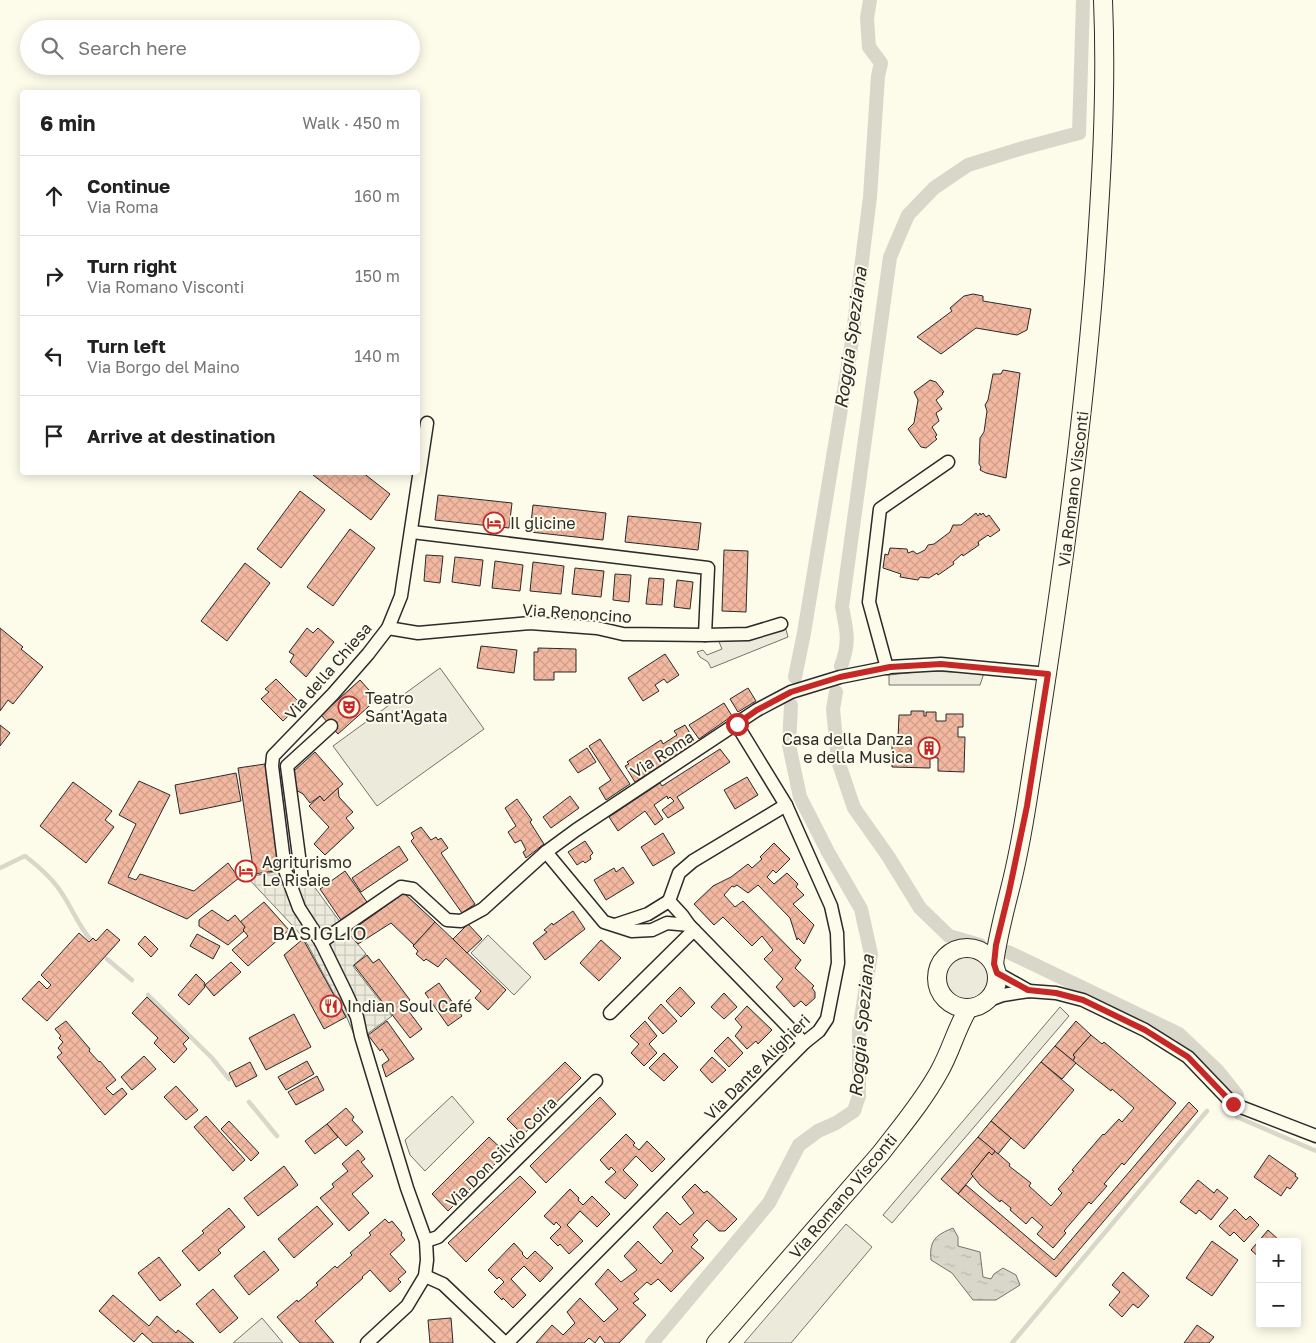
<!DOCTYPE html>
<html lang="en">
<head>
<meta charset="utf-8">
<style>
	body { margin:0; font-family:"Golos Text",sans-serif; background:#f2f2f2; color:#222 }
	.controls { position:absolute; right:15px; bottom:15px; display:grid; overflow:hidden; border-radius:5px; box-shadow:0 2px 12px #0003 }
	.controls button { width:45px; height:45px; display:grid; place-items:center; padding:0; border:0; border-bottom:1px solid #e0e0e0; background:#fff; color:#222; font:25px sans-serif }
	.stop { position:absolute; width:15px; height:15px; margin:-11px; border:4px solid #c62828; border-radius:50%; background:#fff }
	.stop.end { background:#c62828; border-color:#fff; box-shadow:0 1px 5px #0008 }
	.list { margin:0; padding:0; list-style:none }
	h2 { display:flex; justify-content:space-between; align-items:center; height:65px; margin:0; padding:0 20px; font-size:21px }
	h2 small { font-size:16px; font-weight:400; color:#767676 }
	.list li { display:grid; grid-template-columns:32px 1fr auto; gap:15px; align-items:center; box-sizing:border-box; height:80px; padding:0 20px; border-top:1px solid #e0e0e0 }
	.list b { display:block; font-size:19px; white-space:nowrap }
	.list p { margin:0; font-size:16px; white-space:nowrap; color:#767676 }
	.list em { font-size:16px; font-style:normal; color:#767676 }
	.icon { flex:none; width:28px; height:28px; fill:none; stroke:currentColor; stroke-width:2; stroke-linecap:round; stroke-linejoin:round }
	.map { position:relative; flex:none; width:1316px; height:1343px; overflow:hidden }
	.search { position:absolute; background:#fff; box-shadow:0 2px 12px #0003; left:20px; top:20px; width:400px; height:55px; display:flex; align-items:center; gap:12px; box-sizing:border-box; padding:0 18px; border-radius:28px; color:#767676; font-size:19px }
	.panel { position:absolute; background:#fff; box-shadow:0 2px 12px #0003; left:20px; top:90px; width:400px; height:385px; border-radius:5px }
	.map>svg:first-child { display:block }
</style>
</head>
<body>
<div class="map">
<svg width="1316" height="1343" viewBox="0 0 1316 1343">
	<defs>
		<pattern id="plaza-grid" width="8" height="8" patternUnits="userSpaceOnUse" patternTransform="scale(1.25)"><rect width="8" height="8" fill="#eceadb"/><path d="M0 4h8M4 0v8" fill="none" stroke="#cbc9bc"/></pattern>
		<pattern id="water-ripples" width="26" height="14" patternUnits="userSpaceOnUse" patternTransform="scale(1.25)"><rect width="26" height="14" fill="#d8d7c9"/><path d="M2 4q2-2 4 0t4 0M15 11q2-2 4 0t4 0" fill="none" stroke="#bab9ad"/></pattern>
		<pattern id="building-cross-hatch" width="8" height="8" patternUnits="userSpaceOnUse" patternTransform="scale(1.25)"><rect width="8" height="8" fill="#f2b8a0"/><path d="M0 0l8 8M0 8l8-8" fill="none" stroke="#d09e8a"/></pattern>
	</defs>
	<rect width="100%" height="100%" fill="#fdfbea"/>
	<g fill="#ecebdb" stroke="#74746e">
		<polygon points="440,668 484,729 377,806 333,746"/>
		<circle cx="967" cy="978" r="21"/>
	</g>
	<g fill="#eceadb" stroke="#74746e">
		<polygon points="785,626 788,637 711,668 708,662 700,657 697,652 703,650 707,655 722,649 717,637"/>
		<polygon points="926,671 984,673 980,685 889,685 889,675"/>
		<polygon points="488,935 531,977 514,995 471,953"/>
		<polygon points="1060,1007 1069,1016 892,1223 883,1215"/>
		<polygon points="452,1096 474,1122 425,1171 410,1155 405,1140"/>
		<polygon points="846,1224 872,1247 791,1343 744,1343"/>
		<polygon points="262,1318 283,1343 233,1343"/>
	</g>
	<polygon fill="url(#plaza-grid)" stroke="#74746e" points="290,869 302,879 308,878 343,926 366,954 353,966 392,1016 367,1034 355,1037 347,1018 304,938 247,877"/>
	<path fill="url(#water-ripples)" stroke="#74746e" d="M953 1228 958 1237V1246L980 1252 983 1277 991 1279 994 1274 1003 1268 1016 1275 1020 1285 996 1300H973L952 1273 931 1260C929 1240 936 1235 953 1228Z"/>
	<g fill="none" stroke-linecap="round" stroke-linejoin="round">
		<g stroke="#d8d7c9" stroke-width="4.5">
			<path d="M0 868 25 856C38 866 52 878 61 892 72 908 78 925 90 939"/>
			<polyline points="107,959 132,980"/>
			<polyline points="148,995 212,1058 229,1079"/>
			<polyline points="249,1102 277,1136"/>
			<polyline points="1237,1117 1316,1151"/>
			<polyline points="1012,1343 1207,1111"/>
		</g>
		<g stroke="#d8d7c9" stroke-width="14">
			<path d="M841 666C850 642 847 632 842 607L890 257 908 215 934 188 968 165 1023 148 1079 133 1083 0"/>
			<polyline points="795,677 804,633 851,348 870,197 878,76 881,63 869,47 867,18 870,0"/>
			<polyline points="836,692 833,709 838,761 854,808 888,856 920,908 949,936 980,945"/>
			<polyline points="1008,952 1179,1034 1218,1071 1237,1095"/>
			<polyline points="652,1343 769,1203 799,1145 818,1131 836,1123 854,1111 859,1096 859,1031 871,954 861,909 828,852 800,797 789,745 791,705"/>
		</g>
	</g>
	<g fill="url(#building-cross-hatch)" stroke="#2b2b2b">
		<polygon points="973,294 983,296 983,301 1031,309 1027,330 1017,335 976,328 941,354 917,337 952,311 950,308 964,296"/>
		<polygon points="1003,370 1020,373 1006,478 986,473 980,470 981,467 979,464 980,438 984,432 987,411 985,405 988,400 993,374 1001,374"/>
		<polygon points="930,380 936,382 944,392 942,393 943,394 936,400 942,409 936,413 939,421 932,427 937,435 935,437 937,439 926,448 921,447 908,429 914,423 918,400 914,392"/>
		<polygon points="315,472 362,472 390,494 371,520 313,475"/>
		<polygon points="300,491 325,510 281,568 257,549"/>
		<polygon points="438,495 512,503 509,528 435,520"/>
		<polygon points="533,505 606,513 603,540 530,532"/>
		<polygon points="976,513 978,516 980,513 981,515 983,513 986,517 989,515 1000,530 990,537 988,535 978,542 979,545 963,556 962,554 953,562 954,564 938,575 937,573 929,578 920,577 918,580 900,577 901,574 883,568 885,554 888,555 890,548 907,549 908,553 913,551 917,554 925,550 928,545 934,544 950,532 953,525 961,525"/>
		<polygon points="628,516 701,523 698,550 625,542"/>
		<polygon points="350,529 375,548 333,606 307,587"/>
		<polygon points="724,550 748,551 746,612 722,611"/>
		<polygon points="426,555 443,556 440,583 424,581"/>
		<polygon points="455,557 483,560 480,586 452,582"/>
		<polygon points="495,561 523,565 520,591 492,588"/>
		<polygon points="533,562 564,566 561,594 530,591"/>
		<polygon points="245,563 270,583 227,641 201,621"/>
		<polygon points="575,568 604,571 601,597 572,594"/>
		<polygon points="615,574 631,575 629,602 613,600"/>
		<polygon points="649,578 664,579 662,605 646,604"/>
		<polygon points="677,580 693,582 690,609 674,607"/>
		<polygon points="0,628 23,647 21,649 43,667 13,704 8,700 0,711"/>
		<polygon points="307,628 313,633 318,628 334,642 306,677 290,662 294,655 289,652"/>
		<polygon points="481,646 517,650 514,673 477,668"/>
		<polygon points="538,648 576,649 576,672 554,672 554,680 534,680 534,652 538,652"/>
		<polygon points="665,654 679,675 667,683 664,679 655,685 659,691 643,701 628,678"/>
		<polygon points="276,679 301,704 283,721 261,699 269,692 265,689"/>
		<polygon points="360,680 377,699 338,734 321,715"/>
		<polygon points="748,688 756,701 738,712 730,699"/>
		<polygon points="724,703 732,716 699,739 689,725"/>
		<polygon points="911,711 924,711 924,716 926,716 926,712 936,712 936,721 946,721 946,714 963,714 963,727 958,727 958,737 965,737 964,772 938,771 938,758 930,757 930,768 892,767 892,738 898,738 899,715 911,715"/>
		<polygon points="0,725 10,733 0,746"/>
		<polygon points="685,725 696,743 635,782 625,766 629,764 627,762 661,740 663,744 677,735 674,731"/>
		<polygon points="600,739 630,784 606,800 599,788 611,780 589,746"/>
		<polygon points="587,748 596,762 578,773 569,760"/>
		<polygon points="720,749 730,762 677,797 684,808 668,818 662,810 674,801 670,797 668,799 667,796 654,805 663,819 655,825 645,811 618,831 609,817 660,783 662,786"/>
		<polygon points="315,752 343,784 324,801 320,796 310,803 303,794 296,790 292,775 294,771"/>
		<polygon points="265,764 281,870 254,874 238,768"/>
		<polygon points="236,773 241,801 180,814 175,785"/>
		<polygon points="747,777 758,795 735,809 724,790"/>
		<polygon points="139,781 170,795 128,877 136,880 140,874 194,891 228,863 239,878 187,919 108,883 136,824 119,815"/>
		<polygon points="73,782 112,811 105,820 114,827 86,863 40,826"/>
		<polygon points="338,788 339,797 353,812 346,818 354,828 325,855 314,844 329,827 309,806 320,796 324,801"/>
		<polygon points="570,796 579,808 551,828 543,817"/>
		<polygon points="517,799 532,820 530,822 544,844 526,858 523,852 526,850 521,840 515,843 508,832 516,826 505,808"/>
		<polygon points="421,827 431,840 436,837 438,840 441,838 448,848 441,853 475,904 462,913 411,841 414,838 411,833"/>
		<polygon points="663,833 675,853 653,866 641,847"/>
		<polygon points="585,841 593,853 590,856 591,859 585,863 583,861 577,865 568,852"/>
		<polygon points="774,843 790,859 776,873 773,870 767,877 774,884 787,873 798,884 796,887 804,895 793,904 814,925 804,944 798,938 797,940 790,918 758,885 748,893 737,885 734,887 732,886 724,895 735,907 743,901 801,960 795,968 814,986 812,988 815,992 815,998 806,1006 801,1001 794,1007 776,987 783,979 764,959 773,950 762,936 752,946 723,917 714,925 694,904 713,886 731,877 748,864 752,868 762,859 760,857"/>
		<polygon points="399,846 408,860 361,892 352,878"/>
		<polygon points="623,867 634,883 606,900 594,880 614,868 616,872"/>
		<polygon points="345,871 367,902 341,920 320,889"/>
		<polygon points="404,893 435,922 414,945 391,923 358,944 348,933"/>
		<polygon points="264,902 289,930 248,966 232,950 248,936 243,930 245,927 240,922"/>
		<polygon points="212,910 228,921 235,915 245,927 243,930 244,931 228,945 199,926 199,920"/>
		<polygon points="573,911 585,929 545,960 533,943 547,932 544,930 552,923 553,925"/>
		<polygon points="435,922 506,990 488,1010 475,998 481,991 446,958 438,967 426,959 424,961 416,954 418,951 413,946"/>
		<polygon points="468,924 482,939 467,953 453,939"/>
		<polygon points="107,929 120,940 47,1021 22,999 39,981 47,989 51,985 41,975 79,933 89,942 93,938 96,941"/>
		<polygon points="197,934 220,946 213,959 190,946"/>
		<polygon points="145,936 158,949 151,957 138,944"/>
		<polygon points="303,939 346,1017 324,1029 284,955"/>
		<polygon points="601,940 621,958 599,981 580,963"/>
		<polygon points="367,955 373,963 379,959 410,1000 404,1005 422,1029 410,1038 354,965"/>
		<polygon points="231,962 241,972 214,996 205,985"/>
		<polygon points="196,974 205,983 204,985 205,987 189,1005 178,995"/>
		<polygon points="439,983 462,1016 448,1026 425,993"/>
		<polygon points="680,987 695,1003 681,1017 666,1001"/>
		<polygon points="724,993 737,1007 724,1019 711,1007"/>
		<polygon points="147,997 189,1038 183,1044 187,1049 174,1063 154,1043 158,1038 132,1013"/>
		<polygon points="661,1004 677,1021 663,1034 648,1018"/>
		<polygon points="747,1006 772,1030 758,1044 756,1041 747,1049 735,1036 742,1027 735,1019"/>
		<polygon points="294,1014 311,1047 266,1070 249,1038"/>
		<polygon points="66,1021 90,1049 89,1051 99,1062 100,1061 116,1080 106,1088 113,1095 122,1088 127,1094 105,1115 57,1057 62,1053 58,1048 63,1042 59,1038 61,1036 55,1029"/>
		<polygon points="387,1021 414,1059 386,1077 382,1065 389,1060 382,1049 380,1051 368,1035"/>
		<polygon points="645,1021 657,1036 649,1044 657,1053 644,1066 631,1053 639,1044 630,1036"/>
		<polygon points="1076,1021 1091,1035 1073,1055 1075,1057 1073,1061 1055,1046"/>
		<polygon points="1091,1035 1102,1044 1104,1042 1176,1103 1124,1165 1122,1163 1104,1184 1107,1186 1091,1204 1089,1202 1064,1231 1066,1233 1053,1248 1037,1234 1043,1227 1032,1217 1026,1224 1010,1210 1011,1208 1001,1200 1000,1202 980,1185 971,1174 989,1152 992,1155 995,1151 1010,1164 1009,1166 1031,1183 1029,1186 1051,1206 1062,1193 1058,1189 1074,1171 1072,1170 1103,1134 1104,1135 1119,1119 1122,1122 1134,1108 1112,1089 1111,1091 1073,1061 1075,1057 1073,1055"/>
		<polygon points="728,1037 743,1053 729,1067 714,1051"/>
		<polygon points="1055,1046 1076,1063 1062,1079 1041,1062"/>
		<polygon points="664,1053 678,1067 664,1081 649,1068"/>
		<polygon points="144,1056 156,1069 132,1090 121,1077"/>
		<polygon points="712,1057 726,1070 712,1083 700,1070"/>
		<polygon points="307,1061 314,1074 286,1090 278,1077"/>
		<polygon points="250,1062 257,1076 236,1087 229,1073"/>
		<polygon points="565,1062 581,1078 523,1135 507,1119"/>
		<polygon points="1041,1062 1074,1090 1024,1149 991,1121"/>
		<polygon points="317,1076 324,1090 296,1105 288,1092"/>
		<polygon points="176,1086 198,1110 186,1120 164,1097"/>
		<polygon points="600,1097 616,1114 546,1183 530,1166"/>
		<polygon points="1189,1102 1198,1111 1056,1277 958,1194 966,1185 1054,1260"/>
		<polygon points="346,1108 354,1117 352,1120 363,1132 346,1146 327,1124"/>
		<polygon points="206,1116 245,1160 233,1171 194,1127"/>
		<polygon points="229,1121 259,1153 251,1161 221,1129"/>
		<polygon points="991,1121 1011,1138 998,1154 978,1137"/>
		<polygon points="327,1124 338,1137 315,1154 305,1141"/>
		<polygon points="626,1134 635,1143 633,1145 639,1150 647,1141 665,1159 652,1172 636,1156 623,1170 638,1185 625,1199 605,1182 616,1172 611,1167 609,1170 600,1160"/>
		<polygon points="489,1137 506,1153 448,1211 432,1194"/>
		<polygon points="978,1137 995,1151 992,1155 989,1152 971,1174 973,1176 958,1194 941,1179"/>
		<polygon points="358,1150 365,1159 361,1162 373,1176 352,1194 369,1213 349,1231 320,1198 334,1187 332,1184 348,1171 342,1164"/>
		<polygon points="1269,1155 1296,1174 1295,1176 1298,1178 1290,1189 1287,1187 1281,1196 1254,1177"/>
		<polygon points="284,1166 298,1185 258,1216 244,1198"/>
		<polygon points="520,1176 536,1192 466,1262 448,1243"/>
		<polygon points="1198,1180 1214,1193 1217,1189 1228,1198 1211,1220 1199,1210 1196,1214 1180,1202"/>
		<polygon points="695,1184 704,1193 707,1191 737,1219 725,1231 719,1231 707,1220 693,1235 698,1240 691,1247 704,1258 671,1292 658,1279 651,1285 647,1282 634,1294 639,1299 633,1303 646,1315 619,1343 605,1343 600,1336 595,1343 589,1338 584,1343 536,1343 552,1325 563,1335 575,1323 567,1312 580,1298 604,1322 618,1309 595,1284 608,1269 621,1282 637,1270 624,1256 638,1241 661,1264 673,1251 653,1227 667,1212 680,1225 694,1213 682,1197"/>
		<polygon points="570,1189 579,1198 578,1200 583,1205 592,1196 610,1214 597,1227 580,1211 567,1225 583,1241 569,1254 560,1244 558,1246 550,1238 561,1227 556,1222 554,1225 544,1216"/>
		<polygon points="317,1206 333,1224 294,1258 278,1239"/>
		<polygon points="229,1208 245,1227 218,1250 221,1253 199,1271 182,1251 204,1233 202,1231"/>
		<polygon points="1235,1209 1246,1220 1250,1216 1259,1225 1244,1242 1234,1232 1230,1236 1219,1226"/>
		<polygon points="385,1219 389,1223 392,1221 402,1233 401,1235 405,1240 390,1254 406,1272 398,1279 401,1282 390,1292 370,1270 362,1277 363,1278 315,1321 334,1343 300,1343 277,1317 297,1300 298,1302 318,1285 316,1283 335,1266 337,1268 352,1255 350,1253 371,1235 369,1233"/>
		<polygon points="1268,1230 1280,1241 1260,1242 1260,1258 1251,1250"/>
		<polygon points="1212,1241 1238,1260 1212,1296 1186,1278"/>
		<polygon points="514,1243 523,1253 522,1254 527,1259 535,1251 553,1268 540,1282 524,1266 511,1279 526,1295 513,1308 503,1298 502,1300 494,1292 504,1282 499,1277 497,1279 488,1270"/>
		<polygon points="264,1251 279,1270 249,1295 234,1276"/>
		<polygon points="159,1257 181,1285 160,1301 138,1273"/>
		<polygon points="1123,1272 1149,1296 1138,1308 1133,1304 1122,1317 1109,1305 1120,1292 1112,1285"/>
		<polygon points="213,1289 238,1318 220,1333 196,1304"/>
		<polygon points="113,1295 149,1326 157,1316 176,1333 178,1330 194,1343 153,1343 142,1333 134,1342 99,1311"/>
		<polygon points="451,1318 453,1343 430,1343 428,1320"/>
		<polygon points="1197,1325 1214,1337 1209,1343 1184,1343"/>
	</g>
	<g fill="none" stroke-linecap="round" stroke-linejoin="round">
		<g stroke="#2b2b2b" stroke-width="15">
			<g id="street">
				<polyline points="412,532 708,568 705,635"/>
				<polyline points="388,628 418,633 530,623 597,628 623,634 705,635 748,634 781,624"/>
				<polyline points="887,668 869,602 880,509 948,462"/>
				<polyline points="786,805 693,861 679,873 669,901 682,915 689,925 804,1043"/>
				<polyline points="546,852 604,922 632,931 652,930 667,923 689,925"/>
				<polyline points="302,879 287,766 331,726"/>
				<polyline points="615,925 648,914 669,901"/>
				<polyline points="321,942 401,887 413,889 447,920 461,921 483,909 546,852 576,830 757,710 791,692 840,677 890,667 941,664 1048,674"/>
				<polyline points="997,973 1029,991"/>
				<polyline points="987,1001 1003,995 1029,991 1056,993 1083,1000 1145,1030 1188,1057 1233,1104 1316,1136"/>
				<polyline points="610,1013 694,930"/>
				<polyline points="426,1241 438,1237 596,1081"/>
				<polyline points="425,1276 443,1284 505,1343"/>
				<polyline points="367,1343 407,1306 425,1276 427,1260 426,1241 407,1188 361,1036 357,1017 346,993 321,942 299,908 285,870 272,766 273,756 333,694 368,654 388,628 401,596 427,423"/>
				<polyline points="507,1343 804,1043 819,1031 827,1019 838,963 837,933 831,906 786,805 737,725"/>
			</g>
		</g>
		<g stroke="#2b2b2b" stroke-width="20">
			<g id="secondary">
				<circle cx="967" cy="978" r="30"/>
				<path d="M994 964C997 940 1003 917 1009 893 1017 862 1023 829 1028 797 1055 626 1080 456 1094 283 1101 189 1107 94 1103 0"/>
				<path d="M716 1343 881 1153C901 1127 923 1101 939 1072 951 1051 956 1029 968 1009"/>
			</g>
		</g>
		<use href="#street" stroke="#fdfbea" stroke-width="12"/>
		<use href="#secondary" stroke="#fdfbea" stroke-width="18"/>
	</g>
	<g fill="none" stroke-linecap="round" stroke-linejoin="round">
		<polyline stroke="#c62828" stroke-width="6" points="737,724 757,710 791,692 840,677 890,667 941,664 1048,674 1027,806 1009,892 996,945 994,964 997,973 1028,990 1056,993 1083,1000 1145,1030 1188,1057 1233,1104"/>
	</g>
	<defs>
		<g id="hotel-ring" transform="scale(1.125)"><circle r="9.5" fill="#fdfbea" stroke="#c62828" stroke-width="1.5"/><path d="M-6-4.5h1.5V1H6V5H4.5V3h-9V5H-6ZM-4 0a1.8 1.8 0 1 1 3.6 0ZM.5 0V-2.5h3Q6-2.5 6 0Z" fill="#c62828"/></g>
		<g id="theatre-ring" transform="scale(1.125)"><circle r="9.5" fill="#fdfbea" stroke="#c62828" stroke-width="1.5"/><path d="M-5-5.5Q0-4 5-5.5V0Q5 5 0 6Q-5 5-5 0ZM-3.3-2.5H-1v1.5H-3.3ZM1-2.5H3.3v1.5H1ZM-2.8 1Q0 5.5 2.8 1Z" fill="#c62828"/></g>
		<g id="building-ring" transform="scale(1.125)"><circle r="9.5" fill="#fdfbea" stroke="#c62828" stroke-width="1.5"/><path d="M-4-6H4V6H1V3H-1V6H-4ZM-2.5-4.3h1.7v1.8h-1.7ZM.8-4.3h1.7v1.8H.8ZM-2.5-1h1.7V.8h-1.7ZM.8-1h1.7V.8H.8Z" fill="#c62828"/></g>
		<g id="restaurant-ring" transform="scale(1.125)"><circle r="9.5" fill="#fdfbea" stroke="#c62828" stroke-width="1.5"/><path d="M-5-6h1v4h1v-4h1v4h1v-4h1v5L-1.5 .5V6h-2V.5L-5-1ZM5-6V6H3V1.5H1.5Q1.5-4 5-6Z" fill="#c62828"/></g>
	</defs>
	<g fill-rule="evenodd">
		<use href="#hotel-ring" x="494" y="523"/>
		<use href="#theatre-ring" x="349" y="707"/>
		<use href="#building-ring" x="929" y="748"/>
		<use href="#hotel-ring" x="246" y="871"/>
		<use href="#restaurant-ring" x="331" y="1006"/>
	</g>
	<g text-anchor="middle" stroke-width="4" stroke-linejoin="round" paint-order="stroke">
		<g font-size="16" fill="#2b2b2b" stroke="#fdfbea">
			<text transform="translate(1073 489) rotate(-83)" y="6">Via Romano Visconti</text>
			<text transform="translate(577 613) rotate(4)" y="6">Via Renoncino</text>
			<text transform="translate(328 671) rotate(-49)" y="6">Via della Chiesa</text>
			<text transform="translate(662 754) rotate(-33)" y="6">Via Roma</text>
			<text transform="translate(757 1067) rotate(-45)" y="6">Via Dante Alighieri</text>
			<text transform="translate(501 1152) rotate(-45)" y="6">Via Don Silvio Coira</text>
			<text transform="translate(843 1196) rotate(-50)" y="6">Via Romano Visconti</text>
		</g>
		<g font-size="16" fill="#2b2b2b" stroke="#fdfbea" text-anchor="start">
			<text x="510" y="529">Il glicine</text>
			<text x="365" y="704">Teatro<tspan x="365" dy="18">Sant'Agata</tspan></text>
			<text x="913" y="745" text-anchor="end">Casa della Danza<tspan x="913" dy="18">e della Musica</tspan></text>
			<text x="262" y="868">Agriturismo<tspan x="262" dy="18">Le Risaie</tspan></text>
			<text x="347" y="1012">Indian Soul Café</text>
		</g>
		<g font-size="18" font-style="italic" fill="#2b2b2b" stroke="#fdfbea">
			<text transform="translate(851 338) rotate(-82)" y="6">Roggia Speziana</text>
			<text transform="translate(862 1026) rotate(-85)" y="6">Roggia Speziana</text>
		</g>
		<g font-size="19" letter-spacing="1" fill="#2b2b2b" stroke="#fdfbea">
			<text x="320" y="940">BASIGLIO</text>
		</g>
	</g>
</svg>
<div class="controls">
<button>+</button>
<button>−</button>
</div>
<div class="stop" style="left:737px;top:724px"></div>
<div class="stop end" style="left:1233px;top:1104px"></div>
<div class="search"><svg class="icon" aria-label="search" viewBox="0 0 24 24"><circle cx="10" cy="10" r="6"/><path d="M15 15l6 6"/></svg>Search here</div>
<section class="panel">
<h2>6 min<small>Walk · 450 m</small></h2>
<ul class="list">
<li><svg class="icon" aria-label="ahead" viewBox="0 0 24 24"><path d="M12 20V5M6 11l6-6 6 6"/></svg><div><b>Continue</b><p>Via Roma</p></div><em>160 m</em></li>
<li><svg class="icon" aria-label="right" viewBox="0 0 24 24"><path d="M7 20v-9h11M14 6l5 5-5 5"/></svg><div><b>Turn right</b><p>Via Romano Visconti</p></div><em>150 m</em></li>
<li><svg class="icon" aria-label="left" viewBox="0 0 24 24"><path d="M17 20v-9H6M10 6l-5 5 5 5"/></svg><div><b>Turn left</b><p>Via Borgo del Maino</p></div><em>140 m</em></li>
<li><svg class="icon" aria-label="arrive" viewBox="0 0 24 24"><path d="M6 21V4h12l-3 4 3 4H6"/></svg><div><b>Arrive at destination</b></div></li>
</ul>
</section>
</div>
</body>
</html>
